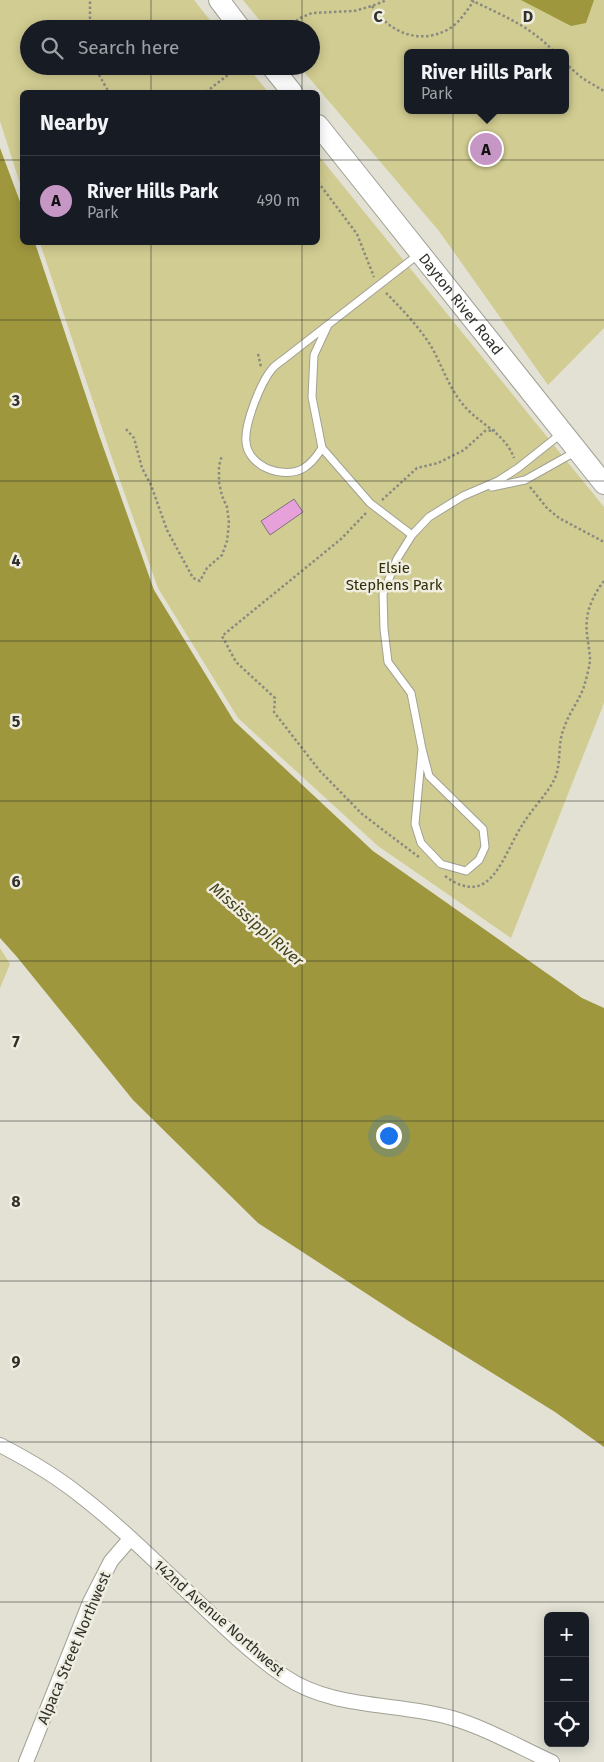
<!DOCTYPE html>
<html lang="en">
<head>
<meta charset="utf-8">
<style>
	body { margin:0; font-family:"Fira Sans",sans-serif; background:#20242c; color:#f1f3f6 }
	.controls { position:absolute; right:15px; bottom:15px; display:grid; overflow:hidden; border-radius:8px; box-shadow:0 2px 12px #0003 }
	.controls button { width:45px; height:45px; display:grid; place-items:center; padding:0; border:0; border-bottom:1px solid #363941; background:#171b24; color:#f1f3f6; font:25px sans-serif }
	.you { position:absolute; left:388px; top:1135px; width:18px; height:18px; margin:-12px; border:4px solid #fff; border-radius:50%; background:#1a73e8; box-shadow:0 0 0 8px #1a73e833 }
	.badge { display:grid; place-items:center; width:32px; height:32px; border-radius:50%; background:#c696c4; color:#111; font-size:16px; font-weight:700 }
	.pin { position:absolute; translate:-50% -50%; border:2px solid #fff; box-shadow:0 1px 5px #0006 }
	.popup { position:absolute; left:404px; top:49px; width:165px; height:65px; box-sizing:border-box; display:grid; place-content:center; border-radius:8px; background:#171b24; filter:drop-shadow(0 1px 4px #0005); font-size:16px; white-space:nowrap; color:#9ea1a6 }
	.popup b { font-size:19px; color:#f1f3f6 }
	.popup::after { content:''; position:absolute; left:50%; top:100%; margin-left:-10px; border:10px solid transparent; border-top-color:#171b24 }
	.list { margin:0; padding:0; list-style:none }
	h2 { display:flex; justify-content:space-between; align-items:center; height:65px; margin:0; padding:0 20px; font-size:21px }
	h2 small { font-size:16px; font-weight:400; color:#9ea1a6 }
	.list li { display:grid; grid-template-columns:32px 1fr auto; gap:15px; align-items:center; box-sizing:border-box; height:90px; padding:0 20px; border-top:1px solid #363941 }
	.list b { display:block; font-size:19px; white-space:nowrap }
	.list p { margin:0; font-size:16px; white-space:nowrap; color:#9ea1a6 }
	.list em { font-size:16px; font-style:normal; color:#9ea1a6 }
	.icon { flex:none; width:28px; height:28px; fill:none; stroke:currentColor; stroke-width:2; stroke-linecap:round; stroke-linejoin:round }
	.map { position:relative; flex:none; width:604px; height:1762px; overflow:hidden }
	.search { position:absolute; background:#171b24; box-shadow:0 2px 12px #0003; left:20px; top:20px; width:300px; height:55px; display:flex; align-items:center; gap:12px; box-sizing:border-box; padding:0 18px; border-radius:28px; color:#9ea1a6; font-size:19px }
	.panel { position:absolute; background:#171b24; box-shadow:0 2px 12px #0003; left:20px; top:90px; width:300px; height:155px; border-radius:8px }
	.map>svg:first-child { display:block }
</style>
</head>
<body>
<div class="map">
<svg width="604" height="1762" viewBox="0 0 604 1762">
	<rect width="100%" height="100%" fill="#e2e1d4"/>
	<g fill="#d1cc91" fill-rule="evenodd">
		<polygon points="0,0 194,0 217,29 29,29 29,66 247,66 268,92 22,92 22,190 0,121"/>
		<path d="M243 0H604V328L548 385 439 231 299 66H311V29H267ZM407 53H565V110H407Z"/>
		<polygon points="318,155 604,507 604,703 511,938 378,846 238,718 158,588 112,458 40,243 318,242"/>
		<polygon points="0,948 10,964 0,988"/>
	</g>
	<g fill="#9f973e">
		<polygon points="521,0 594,0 586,23 571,26"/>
		<polygon points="0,148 22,207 22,242 35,243 99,435 154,590 234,721 373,851 582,998 604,1008 604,1447 555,1412 407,1320 258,1223 133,1100 17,957 0,938"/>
	</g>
	<polygon fill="#e6a1db" stroke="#7e747c" points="294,499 303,512 270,535 261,521"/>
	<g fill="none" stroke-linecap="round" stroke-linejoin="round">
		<g stroke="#a2a195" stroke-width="9">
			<g id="service">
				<path d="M328 325 314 355 312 397 322 448C317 456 312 463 304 468 284 480 248 467 246 442 244 424 261 382 272 369 275 365 280 362 284 359L419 254"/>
				<polyline points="322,448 370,503 412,535 429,517 463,496 498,481 518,468 562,433"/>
				<polyline points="492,487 525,480 575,452"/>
				<polyline points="412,535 397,559 383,594 384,629 388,662 411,693 422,749 415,824 421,843 441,864 466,871 479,860 485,847 483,829 429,776 422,749"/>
			</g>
		</g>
		<g stroke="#a2a195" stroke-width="16">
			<g id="minor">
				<path d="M0 1445C27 1459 53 1474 77 1493 119 1525 157 1563 195 1599 223 1626 252 1654 284 1676 333 1710 397 1702 452 1718 486 1728 519 1747 552 1762"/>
				<polyline points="26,1762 90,1602 111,1561 130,1539"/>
			</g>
		</g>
		<g stroke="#a2a195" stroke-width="22">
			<g id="secondary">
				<polyline points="219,0 241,29"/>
				<polyline points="271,66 292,92"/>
				<path id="s1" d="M318 125 604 484"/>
			</g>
		</g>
		<g stroke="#8a8a81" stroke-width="2.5" stroke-dasharray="2.5 2.5" stroke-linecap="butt">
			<path d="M471 0C503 16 531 26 555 53"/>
			<path d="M372 6C389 32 418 45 447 30 459 24 466 11 474 1"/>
			<polyline points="292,24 300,18 312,13 354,11 372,6 387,0"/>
			<polyline points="90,29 90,0"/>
			<polyline points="565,63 582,78 604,91"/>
			<polyline points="94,66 107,89 111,92"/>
			<polyline points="206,92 233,71"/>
			<polyline points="318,182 357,234 374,277"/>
			<path d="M386 293C402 309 419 327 431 346 444 369 450 393 470 412 486 427 506 436 514 458"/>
			<polyline points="258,354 261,367"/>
			<polyline points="126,429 134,438 142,468 151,485 167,530 193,578 200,581 207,568 222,555 227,541 229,523 227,507 222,496 219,482 219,466 222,455"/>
			<polyline points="530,487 547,508 559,518 604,542"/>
			<polyline points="382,500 417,468 438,463 464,450 485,431 495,430"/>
			<polyline points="366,513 341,539 222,636 236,662 275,698 274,712 319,770 362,814 420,858"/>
			<path d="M445 876C492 911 503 853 523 824 531 810 548 793 554 780 562 764 557 744 564 728 569 712 581 699 585 683 587 676 589 668 590 661 590 647 585 633 587 619 588 606 596 591 604 581"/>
		</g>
		<use href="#service" stroke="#fff" stroke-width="7"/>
		<use href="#minor" stroke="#fff" stroke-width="14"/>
		<use href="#secondary" stroke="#fff" stroke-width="20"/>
	</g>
	<path fill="none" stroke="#31312c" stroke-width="1" stroke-opacity="0.55" d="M151 0V29M302 0V29M453 0V1762M151 66V92M302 66V92M0 160H22M318 160H604M151 242V1762M302 242V1762M0 320H604M0 481H604M0 641H604M0 801H604M0 961H604M0 1121H604M0 1281H604M0 1442H604M0 1602H604"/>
	<g text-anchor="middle" stroke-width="5" stroke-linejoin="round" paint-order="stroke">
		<g font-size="15" fill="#31312c" stroke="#efeee1">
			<text dy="5" stroke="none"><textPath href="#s1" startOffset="229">Dayton River Road</textPath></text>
			<text transform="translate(219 1618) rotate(41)" y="5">142nd Avenue Northwest</text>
			<text transform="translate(74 1648) rotate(-67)" y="5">Alpaca Street Northwest</text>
		</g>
		<g font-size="15" fill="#322e06" stroke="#efeee1">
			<text x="394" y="573">Elsie<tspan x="394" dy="17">Stephens Park</tspan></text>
		</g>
		<g font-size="16" font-style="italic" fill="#47431d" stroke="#efeee1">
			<text transform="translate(257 924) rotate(41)" y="6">Mississippi River</text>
		</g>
	</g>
	<g font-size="16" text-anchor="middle" font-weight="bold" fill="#31312c" stroke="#efeee1" stroke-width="5" stroke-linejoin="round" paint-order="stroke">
		<text x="378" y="22">C</text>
		<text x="528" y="22">D</text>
		<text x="16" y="406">3</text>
		<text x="16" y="566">4</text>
		<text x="16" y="727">5</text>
		<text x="16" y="887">6</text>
		<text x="16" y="1047">7</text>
		<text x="16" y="1207">8</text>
		<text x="16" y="1367">9</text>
	</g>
</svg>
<div class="controls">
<button>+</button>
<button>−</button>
<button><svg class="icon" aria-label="locate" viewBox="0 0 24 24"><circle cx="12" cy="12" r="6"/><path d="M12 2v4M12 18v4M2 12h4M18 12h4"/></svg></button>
</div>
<div class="you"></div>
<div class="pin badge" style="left:486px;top:149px">A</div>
<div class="popup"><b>River Hills Park</b>Park</div>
<div class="search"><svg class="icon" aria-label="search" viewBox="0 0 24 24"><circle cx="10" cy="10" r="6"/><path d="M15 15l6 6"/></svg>Search here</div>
<section class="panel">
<h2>Nearby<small></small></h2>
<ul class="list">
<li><span class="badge">A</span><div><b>River Hills Park</b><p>Park</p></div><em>490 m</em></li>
</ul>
</section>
</div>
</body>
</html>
